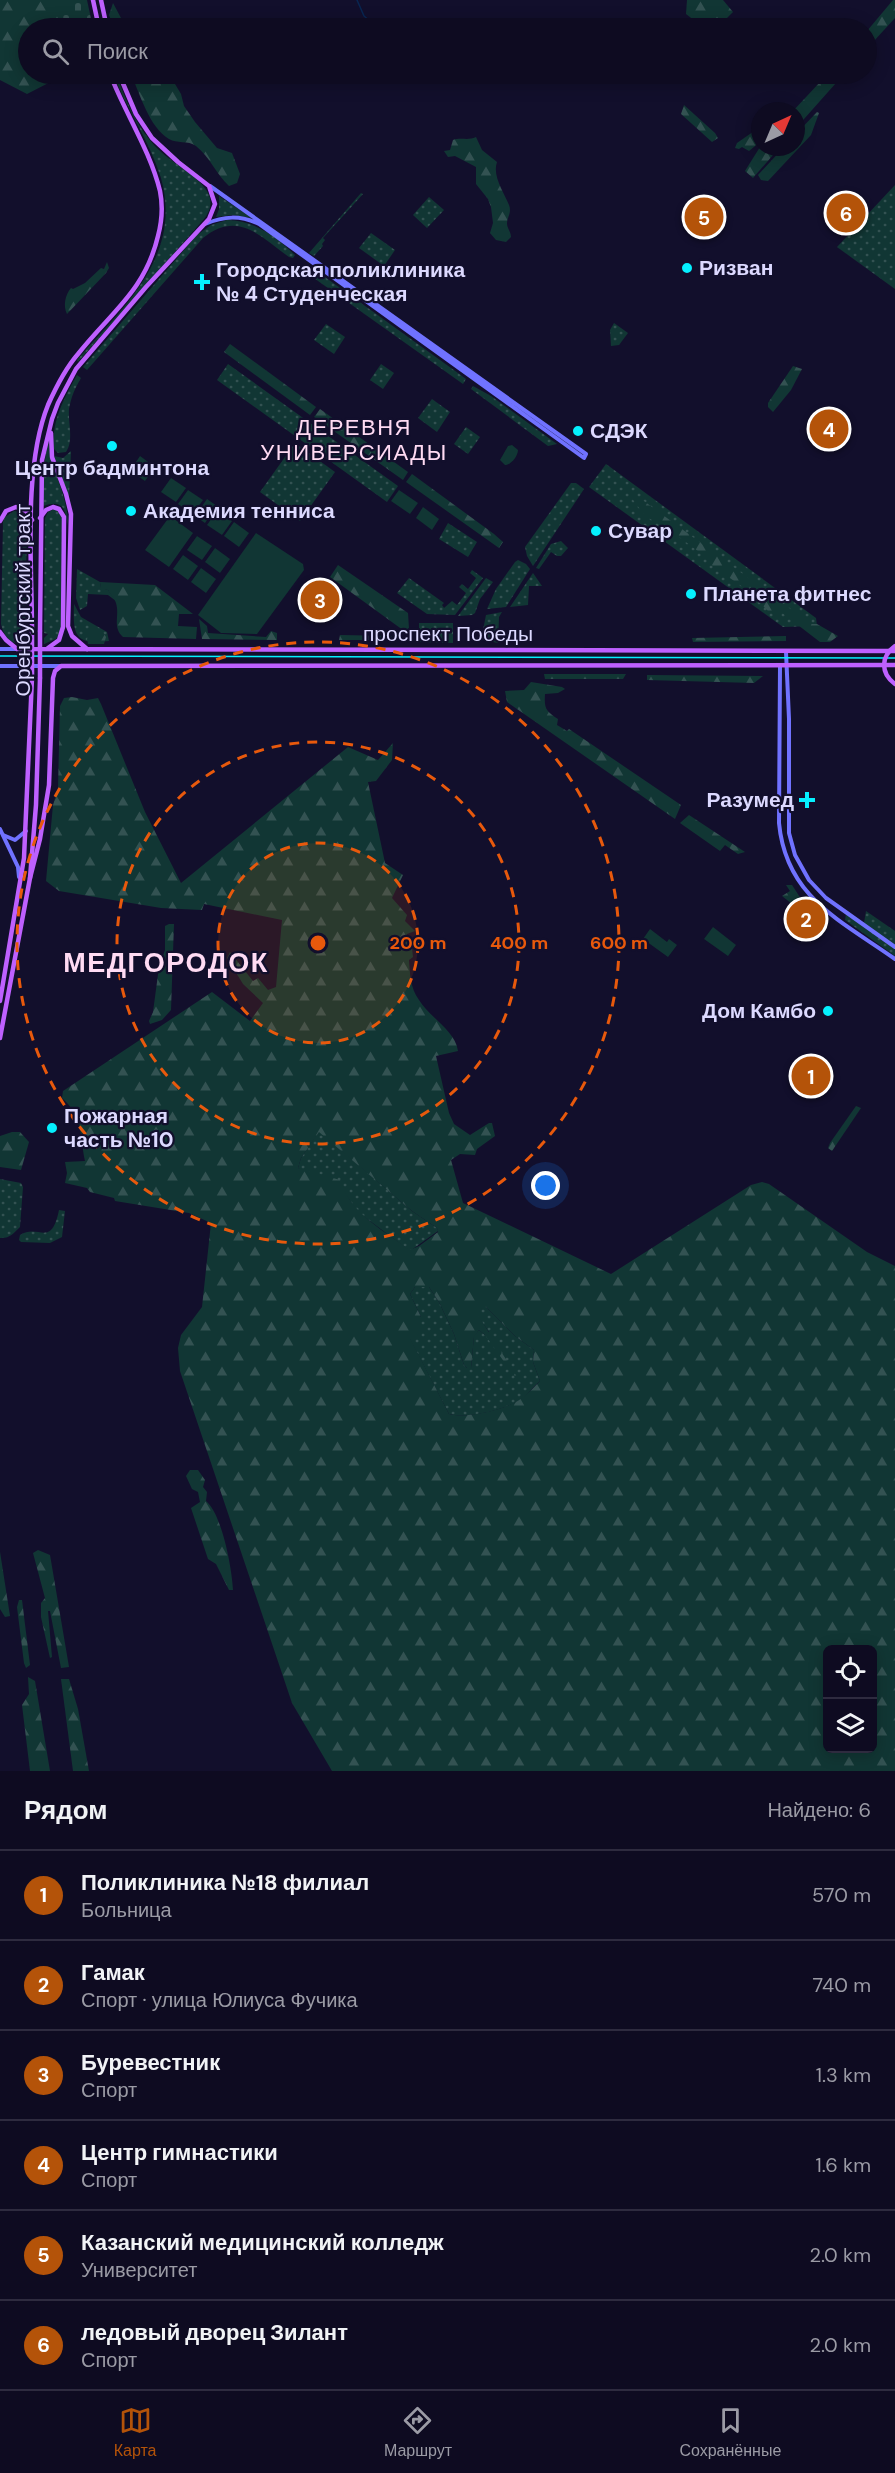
<!DOCTYPE html>
<html lang="ru">
<head>
<meta charset="utf-8">
<style>
	body { margin:0; font-family:"DM Sans",sans-serif; background:#1c192e; color:#f1f3f6 }
	.controls { position:absolute; right:18px; bottom:18px; display:grid; overflow:hidden; border-radius:9px; box-shadow:0 3px 15px #0003 }
	.controls button { width:54px; height:54px; display:grid; place-items:center; padding:0; border:0; border-bottom:2px solid #2e2b3f; background:#0e0b21; color:#f1f3f6; font:30px sans-serif }
	.compass { position:absolute; left:751px; top:102px; width:54px; height:54px; border-radius:50%; background:#0e0b21; box-shadow:0 3px 15px #0003; rotate:44deg }
	.you { position:absolute; left:546px; top:1186px; width:21px; height:21px; margin:-15px; border:4px solid #fff; border-radius:50%; background:#1a73e8; box-shadow:0 0 0 9px #1a73e833 }
	.badge { display:grid; place-items:center; width:39px; height:39px; border-radius:50%; background:#b45309; color:#fff; font-size:20px; font-weight:700 }
	.pin { position:absolute; translate:-50% -50%; border:3px solid #fff; box-shadow:0 2px 6px #0006 }
	.list { margin:0; padding:0; list-style:none }
	h2 { display:flex; justify-content:space-between; align-items:center; height:78px; margin:0; padding:0 24px; font-size:26px }
	h2 small { font-size:20px; font-weight:400; color:#9b9ba5 }
	.list li { display:grid; grid-template-columns:39px 1fr auto; gap:18px; align-items:center; box-sizing:border-box; height:90px; padding:0 24px; border-top:2px solid #2e2b3f }
	.list b { display:block; font-size:22px; white-space:nowrap }
	.list p { margin:0; font-size:20px; white-space:nowrap; color:#9b9ba5 }
	.list em { font-size:20px; font-style:normal; color:#9b9ba5 }
	.icon { flex:none; width:33px; height:33px; fill:none; stroke:currentColor; stroke-width:2; stroke-linecap:round; stroke-linejoin:round }
	.map { position:relative; flex:none; width:895px; height:1771px; overflow:hidden }
	.search { position:absolute; background:#0e0b21; box-shadow:0 3px 15px #0003; left:18px; right:18px; top:18px; height:66px; display:flex; align-items:center; gap:15px; box-sizing:border-box; padding:0 21px; border-radius:33px; color:#9b9ba5; font-size:22px }
	.sheet { height:618px; background:#0e0b21 }
	nav { display:flex; justify-content:space-around; align-items:center; box-sizing:border-box; height:84px; border-top:2px solid #2e2b3f; background:#0e0b21; font-size:16px; color:#9b9ba5 }
	nav a { display:grid; justify-items:center; gap:3px }
	nav .on { color:#b45309 }
	.map>svg:first-child { display:block }
</style>
</head>
<body>
<div class="map">
<svg width="895" height="1771" viewBox="0 0 895 1771">
	<defs>
		<pattern id="grass-dots" width="8" height="8" patternUnits="userSpaceOnUse" patternTransform="scale(1.5)"><rect width="8" height="8" fill="#113634"/><path d="M2 2h.1M6 6h.1" fill="none" stroke="#335252" stroke-width="1.8" stroke-linecap="round"/></pattern>
		<pattern id="forest-firs" width="22" height="20" patternUnits="userSpaceOnUse" patternTransform="scale(1.5)"><rect width="22" height="20" fill="#113634"/><path d="M5 1l3.5 6h-7zM16 11l3.5 6h-7z" fill="#335252"/></pattern>
		<pattern id="cemetery-stones" width="16" height="16" patternUnits="userSpaceOnUse" patternTransform="scale(1.5)"><rect width="16" height="16" fill="#113634"/><path d="M2 7V4a2 2 0 0 1 4 0v3zM10 15v-3a2 2 0 0 1 4 0v3z" fill="#335252"/></pattern>
	</defs>
	<rect width="100%" height="100%" fill="#120f2c"/>
	<g fill="url(#grass-dots)">
		<path d="M113 74H116C126 101 138 130 159 150 172 163 201 178 208 193 213 203 210 211 204 219L78 362 77 360C123 307 183 257 161 178 150 142 127 109 113 74Z"/>
		<polygon points="895,185 895,289 837,247"/>
		<polygon points="361,193 363,194 323,238 325,240 322,244 323,246 314,256 309,253"/>
		<polygon points="219,196 252,218 233,215 216,217 219,209"/>
		<polygon points="429,197 444,210 427,228 413,215"/>
		<path d="M227 220C254 220 277 237 295 255L293 258 289 257C260 236 238 210 203 238L87 370 83 367 197 235 211 225Z"/>
		<polygon points="371,233 395,250 384,266 359,248"/>
		<polygon points="318,272 458,373 466,379 463,384 311,276"/>
		<polygon points="614,323 628,333 619,345 611,346 610,330"/>
		<polygon points="326,324 345,337 334,354 314,340"/>
		<polygon points="228,364 398,486 387,502 217,380"/>
		<polygon points="381,364 394,373 383,389 370,380"/>
		<path d="M77 375 81 378C75 388 71 397 69 409 68 423 74 441 66 452L58 453 54 449C51 422 64 398 77 375Z"/>
		<polygon points="473,386 491,396 557,444 548,446 471,389"/>
		<polygon points="432,399 450,412 437,432 418,418"/>
		<polygon points="466,427 480,437 468,454 454,444"/>
		<path d="M48 440C51 470 68 495 68 525 65 510 64 499 43 506V473Z"/>
		<polygon points="295,443 335,472 300,521 260,492"/>
		<polygon points="71,451 69,498 54,456 63,458"/>
		<polygon points="606,464 816,618 817,626 783,627 589,487"/>
		<polygon points="571,483 576,483 584,489 533,566 527,556 525,547"/>
		<polygon points="54,509 57,510 62,518 61,631 56,639 44,644 44,638 48,634 44,633 45,518 48,512"/>
		<path d="M14 511 21 512 27 522 25 632H19L21 637 25 639V644C11 645 4 637 1 624L3 522 5 517Z"/>
		<polygon points="448,523 477,542 468,557 439,539"/>
		<polygon points="561,541 568,548 561,556 557,556 551,552 539,569 536,568 551,544"/>
		<polygon points="518,560 526,564 530,569 506,607 487,609 496,589 515,562"/>
		<polygon points="77,569 100,582 101,588 108,590 116,601 108,595 88,594 87,606 80,610 76,598"/>
		<polygon points="472,570 483,578 455,615 427,614 397,593 409,578 444,603 442,605 444,608 452,601 457,605 466,593 459,587 462,584 468,589 476,578 470,573"/>
		<polygon points="533,573 542,586 529,586 528,605 510,607"/>
		<polygon points="486,578 493,582 480,599 475,613 472,615 458,616"/>
		<path d="M74 604 81 617 107 632 109 641C74 645 73 635 74 604Z"/>
		<polygon points="502,612 499,617 498,643 484,640 485,631 483,630 486,615"/>
		<polygon points="419,623 453,623 453,643 419,642"/>
		<polygon points="866,911 895,931 895,945 864,923"/>
		<polygon points="846,914 895,949 895,956 845,920"/>
		<polygon points="319,1131 412,1211 437,1228 438,1231 410,1251 358,1212 344,1192 298,1168 301,1158"/>
		<path d="M0 1179 21 1183 23 1187 20 1227C14 1233 9 1239 0 1238Z"/>
		<path d="M59 1210 65 1211 62 1237 50 1243 21 1242 19 1240 20 1235C39 1223 51 1249 59 1210Z"/>
		<path d="M415 1287H429L439 1302 454 1334 464 1365 467 1368H471L474 1336 479 1330 485 1335 489 1332 477 1315 482 1307H486L515 1336 534 1350 533 1362 540 1381C534 1386 529 1393 523 1398 508 1409 467 1419 449 1414L409 1337 421 1330V1317L410 1294Z"/>
	</g>
	<g fill="url(#forest-firs)" fill-rule="evenodd">
		<polygon points="0,0 63,0 64,28 28,28 28,74 66,74 27,94 0,80"/>
		<polygon points="687,0 723,0 733,12 717,28 704,28 686,14"/>
		<polygon points="893,0 895,0 895,18 873,42 867,36 867,31"/>
		<polygon points="113,3 121,18 132,28 114,28 109,15"/>
		<path d="M131 74H169L181 94 184 106 195 122 217 148 232 153 240 174 237 183 229 186C216 174 210 157 196 146 188 140 177 144 169 139 149 127 140 94 131 74Z"/>
		<polygon points="808,74 844,74 796,128 796,111 793,111 821,81 808,79"/>
		<polygon points="684,105 715,133 718,138 712,142 681,114"/>
		<polygon points="817,112 819,113 811,135 768,181 761,180 758,175 784,147 796,147 796,134"/>
		<polygon points="760,127 760,142 749,151 742,147 739,149 735,148 737,143"/>
		<path d="M476 137 482 150 497 162C492 176 504 192 509 205 512 213 507 217 507 224 507 228 511 232 511 237L506 242 496 240 490 233 493 223 491 207 488 199 476 184V167L455 156 448 157 444 151 450 150 453 140C461 137 468 141 476 137Z"/>
		<polygon points="760,147 780,147 753,178 745,171"/>
		<path d="M107 262 109 268 106 273 67 314C63 306 65 295 71 288L73 289 85 283 101 268 104 269Z"/>
		<polygon points="230,344 316,407 310,415 224,352"/>
		<polygon points="793,366 802,369 791,390 773,412 768,407 768,403"/>
		<polygon points="320,409 408,472 403,480 314,417"/>
		<polygon points="412,474 494,534 503,542 499,548 406,482"/>
		<polygon points="633,493 811,624 817,624 838,636 830,642 820,642 781,612 770,613 747,590 710,564 710,560 671,531 645,516 631,497"/>
		<polygon points="338,565 408,613 409,629 407,633 330,577"/>
		<path d="M100 582 155 585 193 614H179L178 626 197 627 196 639 123 637C112 627 120 616 116 603 115 599 110 594 108 590L101 589Z"/>
		<polygon points="199,619 207,626 208,633 266,637 271,631 277,633 277,640 202,639"/>
		<polygon points="96,628 102,631 106,637 104,644 88,644 87,639 91,631"/>
		<polygon points="340,635 392,636 388,640 339,640"/>
		<polygon points="786,636 786,641 693,642 692,638"/>
		<polygon points="544,674 626,674 623,679 545,679"/>
		<polygon points="647,675 763,676 754,683 647,680"/>
		<path d="M531 682 562 687 565 689 558 693 545 694C544 709 546 711 558 719L557 725 567 731 569 729 681 805 675 819 507 702 505 691 524 690Z"/>
		<path d="M72 697 87 700 98 698 101 704 145 812 181 883 348 747 378 760 393 743 392 760 376 781 368 782 385 863 403 875 392 898 407 915 405 921 415 931 407 934V937L411 940 413 957 409 960C410 973 410 988 419 1000 430 1018 455 1030 458 1051L436 1056 449 1113 454 1124 470 1135 489 1123H492L495 1136 477 1149 475 1155 460 1154 451 1160 463 1203 611 1274 751 1185 762 1182 769 1184 867 1252 895 1266V1771H332L292 1703 180 1371 178 1348 181 1335 202 1307 211 1223 189 1213 115 1201 114 1198 90 1192 87 1188 65 1183 67 1173 65 1162 85 1161C80 1137 83 1116 62 1098L63 1091 212 992 250 1021 263 1003 243 984 227 958 230 952 253 981 258 978 268 990 276 987 282 920 204 904 202 910 161 908 59 891 46 881 53 805 58 788 60 706 64 698ZM319 1132 412 1211 437 1228 438 1232 419 1246 410 1250C384 1231 350 1213 340 1180L298 1168 301 1158ZM415 1287H429L439 1302 454 1334 464 1365 468 1369 471 1368 474 1337 479 1330 485 1335 515 1377H517L478 1315 482 1308 486 1307 515 1336 534 1350 533 1362 540 1381C534 1387 529 1393 522 1398 508 1409 467 1419 449 1414L410 1338 421 1331V1317L410 1294ZM828 1650H872V1748H828Z"/>
		<polygon points="689,815 745,852 738,854 725,845 720,851 680,823"/>
		<polygon points="786,885 792,885 807,908 801,911 782,896 790,891"/>
		<polygon points="169,924 174,924 171,1010 162,1020 150,1024 149,1021 153,1012 159,967 165,950 165,926"/>
		<polygon points="856,1106 861,1108 832,1151 828,1148 830,1143"/>
		<polygon points="12,1132 20,1132 29,1142 21,1170 0,1167 0,1136"/>
		<path d="M190 1470H198L205 1480 203 1487 207 1492 206 1501C222 1514 232 1569 233 1590H229L216 1564 208 1559 191 1508 200 1502 198 1492 192 1489 186 1476Z"/>
		<polygon points="38,1550 50,1555 69,1667 61,1668 50,1611 48,1611 52,1657 50,1658 41,1617 41,1603 45,1598 33,1553"/>
		<polygon points="0,1552 10,1616 5,1617 0,1609"/>
		<polygon points="19,1600 22,1600 30,1665 26,1668 24,1663 17,1607"/>
		<polygon points="28,1677 35,1681 50,1771 30,1771 22,1705 29,1694"/>
		<polygon points="61,1679 69,1679 78,1709 89,1771 73,1771"/>
	</g>
	<polygon fill="url(#cemetery-stones)" points="62,0 87,0 93,28 64,28"/>
	<g fill="#113634">
		<path d="M512 445 518 450C518 456 511 465 505 465L500 460 508 446Z"/>
		<polygon points="140,456 155,467 145,481 130,471"/>
		<polygon points="171,478 186,488 176,502 161,492"/>
		<polygon points="188,490 203,500 193,514 178,504"/>
		<polygon points="399,490 418,503 410,514 391,501"/>
		<polygon points="207,499 217,506 205,523 195,516"/>
		<polygon points="423,507 439,519 432,530 416,518"/>
		<polygon points="217,511 232,521 222,535 207,525"/>
		<polygon points="170,516 193,533 169,567 145,550"/>
		<polygon points="234,522 249,533 239,547 224,536"/>
		<polygon points="256,533 303,564 304,570 257,634 221,633 198,615"/>
		<polygon points="197,536 212,546 202,560 187,550"/>
		<polygon points="215,548 230,559 220,573 205,562"/>
		<polygon points="183,555 198,566 188,580 173,569"/>
		<polygon points="201,568 216,579 206,593 191,582"/>
		<polygon points="713,927 736,945 728,956 704,939"/>
		<polygon points="650,929 667,942 669,939 677,945 668,957 643,939"/>
	</g>
	<g fill="none" stroke-linecap="round" stroke-linejoin="round">
		<g stroke="#082652" stroke-width="1.5">
			<polyline points="357,0 364,16 378,28"/>
			<polyline points="416,74 433,81"/>
		</g>
		<g stroke="#7072ff" stroke-width="4">
			<path d="M205 224C224 216 240 215 259 224L566 445 584 458 586 454 210 186"/>
			<polyline points="0,649 17,649"/>
			<polyline points="786,652 789,719 789,833 795,855 809,880 826,898 895,947"/>
			<polyline points="0,666 61,666"/>
			<path d="M780 666 779 823C786 897 840 920 895 959"/>
			<polyline points="0,829 18,867 19,877"/>
			<polyline points="3,835 15,840 26,831"/>
		</g>
		<g stroke="#be60ff" stroke-width="4.5">
			<polyline points="93,0 99,28"/>
			<polyline points="101,0 107,28"/>
			<polyline points="51,433 52,457 66,494 71,514 68,626 72,636 87,649"/>
			<polyline points="40,518 46,510 53,507 59,509 64,517 63,627 59,640 48,648"/>
			<polyline points="0,521 6,511 16,507 26,511 32,520"/>
			<path d="M32 631C32 564 23 467 48 405 56 387 65 369 78 354 111 312 145 291 158 236 162 221 163 206 160 191 150 150 125 113 110 74"/>
			<polyline points="40,631 42,460 52,419 58,403 76,369 146,287 209,219 215,204 209,186 178,162 152,138 136,114 119,74"/>
			<polyline points="0,632 6,640 17,649 895,651"/>
			<polyline points="30,878 40,839 49,785 53,678 55,671 61,666 895,665"/>
			<polyline points="0,1001 24,858 32,678"/>
			<polyline points="0,1038 30,878 36,805 40,678"/>
		</g>
		<polyline stroke="#05f0ff" stroke-width="1.5" points="0,656 895,658"/>
		<g stroke="#be60ff" stroke-width="4.5">
			<path d="M895 646C881 656 880 673 895 684"/>
			<polyline points="32,678 32,631"/>
			<polyline points="40,678 40,631"/>
		</g>
	</g>
	<circle cx="318" cy="943" r="100" fill="#e8590c" fill-opacity=".12"/>
	<g fill="none" stroke="#e8590c" stroke-width="3" stroke-dasharray="10 8">
		<circle cx="318" cy="943" r="100"/>
		<circle cx="318" cy="943" r="201"/>
		<circle cx="318" cy="943" r="301"/>
	</g>
	<g fill="#05f0ff" stroke="#120f2c" stroke-width="2">
		<circle cx="687" cy="268" r="6"/>
		<path d="M199 273h6v6h6v6h-6v6h-6v-6h-6v-6h6z"/>
		<circle cx="578" cy="431" r="6"/>
		<circle cx="112" cy="446" r="6"/>
		<circle cx="131" cy="511" r="6"/>
		<circle cx="596" cy="531" r="6"/>
		<circle cx="691" cy="594" r="6"/>
		<path d="M804 791h6v6h6v6h-6v6h-6v-6h-6v-6h6z"/>
		<circle cx="828" cy="1011" r="6"/>
		<circle cx="52" cy="1128" r="6"/>
	</g>
	<g text-anchor="middle" stroke-width="4.5" stroke-linejoin="round" paint-order="stroke">
		<g font-size="21" font-weight="bold" fill="#dcd9ff" stroke="#120f2c" text-anchor="start">
			<text x="699" y="275">Ризван</text>
			<text x="216" y="277">Городская поликлиника<tspan x="216" dy="24">№ 4 Студенческая</tspan></text>
			<text x="590" y="438">СДЭК</text>
			<text x="112" y="475" text-anchor="middle">Центр бадминтона</text>
			<text x="143" y="518">Академия тенниса</text>
			<text x="608" y="538">Сувар</text>
			<text x="703" y="601">Планета фитнес</text>
			<text x="794" y="807" text-anchor="end">Разумед</text>
			<text x="816" y="1018" text-anchor="end">Дом Камбо</text>
			<text x="64" y="1123">Пожарная<tspan x="64" dy="24">часть №10</tspan></text>
		</g>
		<g font-size="21" fill="#dcd9ff" stroke="#120f2c">
			<text transform="translate(23 600) rotate(-90)" y="7">Оренбургский тракт</text>
			<text x="448" y="641">проспект Победы</text>
		</g>
		<g font-size="22" letter-spacing="1.5" fill="#ffdbf3" stroke="#120f2c">
			<text x="354" y="435">ДЕРЕВНЯ<tspan x="354" dy="25">УНИВЕРСИАДЫ</tspan></text>
		</g>
		<g font-size="27" font-weight="bold" letter-spacing="1.5" fill="#ffdbf3" stroke="#120f2c">
			<text x="166" y="972">МЕДГОРОДОК</text>
		</g>
	</g>
	<circle cx="318" cy="943" r="9" fill="#e8590c" stroke="#120f2c" stroke-width="3"/>
	<g font-size="18" text-anchor="middle" font-weight="bold" fill="#e8590c" stroke="#120f2c" stroke-width="4.5" stroke-linejoin="round" paint-order="stroke">
		<text x="418" y="949">200 m</text>
		<text x="519" y="949">400 m</text>
		<text x="619" y="949">600 m</text>
	</g>
</svg>
<div class="controls">
<button><svg class="icon" aria-label="locate" viewBox="0 0 24 24"><circle cx="12" cy="12" r="6"/><path d="M12 2v4M12 18v4M2 12h4M18 12h4"/></svg></button>
<button><svg class="icon" aria-label="layers" viewBox="0 0 24 24"><path d="M12 4l9 5-9 5-9-5zM3 14l9 5 9-5"/></svg></button>
</div>
<svg class="compass" viewBox="-18 -18 36 36"><path d="M0-13l5 13h-10z" fill="#e53935"/><path d="M0 13l5-13h-10z" fill="#9b9ba5"/></svg>
<div class="you"></div>
<div class="pin badge" style="left:811px;top:1076px">1</div>
<div class="pin badge" style="left:806px;top:919px">2</div>
<div class="pin badge" style="left:320px;top:600px">3</div>
<div class="pin badge" style="left:829px;top:429px">4</div>
<div class="pin badge" style="left:704px;top:217px">5</div>
<div class="pin badge" style="left:846px;top:213px">6</div>
<div class="search"><svg class="icon" aria-label="search" viewBox="0 0 24 24"><circle cx="10" cy="10" r="6"/><path d="M15 15l6 6"/></svg>Поиск</div>
</div>
<section class="sheet">
<h2>Рядом<small>Найдено: 6</small></h2>
<ul class="list">
<li><span class="badge">1</span><div><b>Поликлиника №18 филиал</b><p>Больница</p></div><em>570 m</em></li>
<li><span class="badge">2</span><div><b>Гамак</b><p>Спорт · улица Юлиуса Фучика</p></div><em>740 m</em></li>
<li><span class="badge">3</span><div><b>Буревестник</b><p>Спорт</p></div><em>1.3 km</em></li>
<li><span class="badge">4</span><div><b>Центр гимнастики</b><p>Спорт</p></div><em>1.6 km</em></li>
<li><span class="badge">5</span><div><b>Казанский медицинский колледж</b><p>Университет</p></div><em>2.0 km</em></li>
<li><span class="badge">6</span><div><b>ледовый дворец Зилант</b><p>Спорт</p></div><em>2.0 km</em></li>
</ul>
</section>
<nav>
<a class="on"><svg class="icon" aria-label="map" viewBox="0 0 24 24"><path d="M3 6l6-2 6 2 6-2v14l-6 2-6-2-6 2zM9 4v14M15 6v14"/></svg>Карта</a>
<a><svg class="icon" aria-label="directions" viewBox="0 0 24 24"><path d="M12 3l9 9-9 9-9-9zM9 14v-3h6M13 9l2 2-2 2"/></svg>Маршрут</a>
<a><svg class="icon" aria-label="saved" viewBox="0 0 24 24"><path d="M7 4h10v16l-5-4-5 4z"/></svg>Сохранённые</a>
</nav>
</body>
</html>
